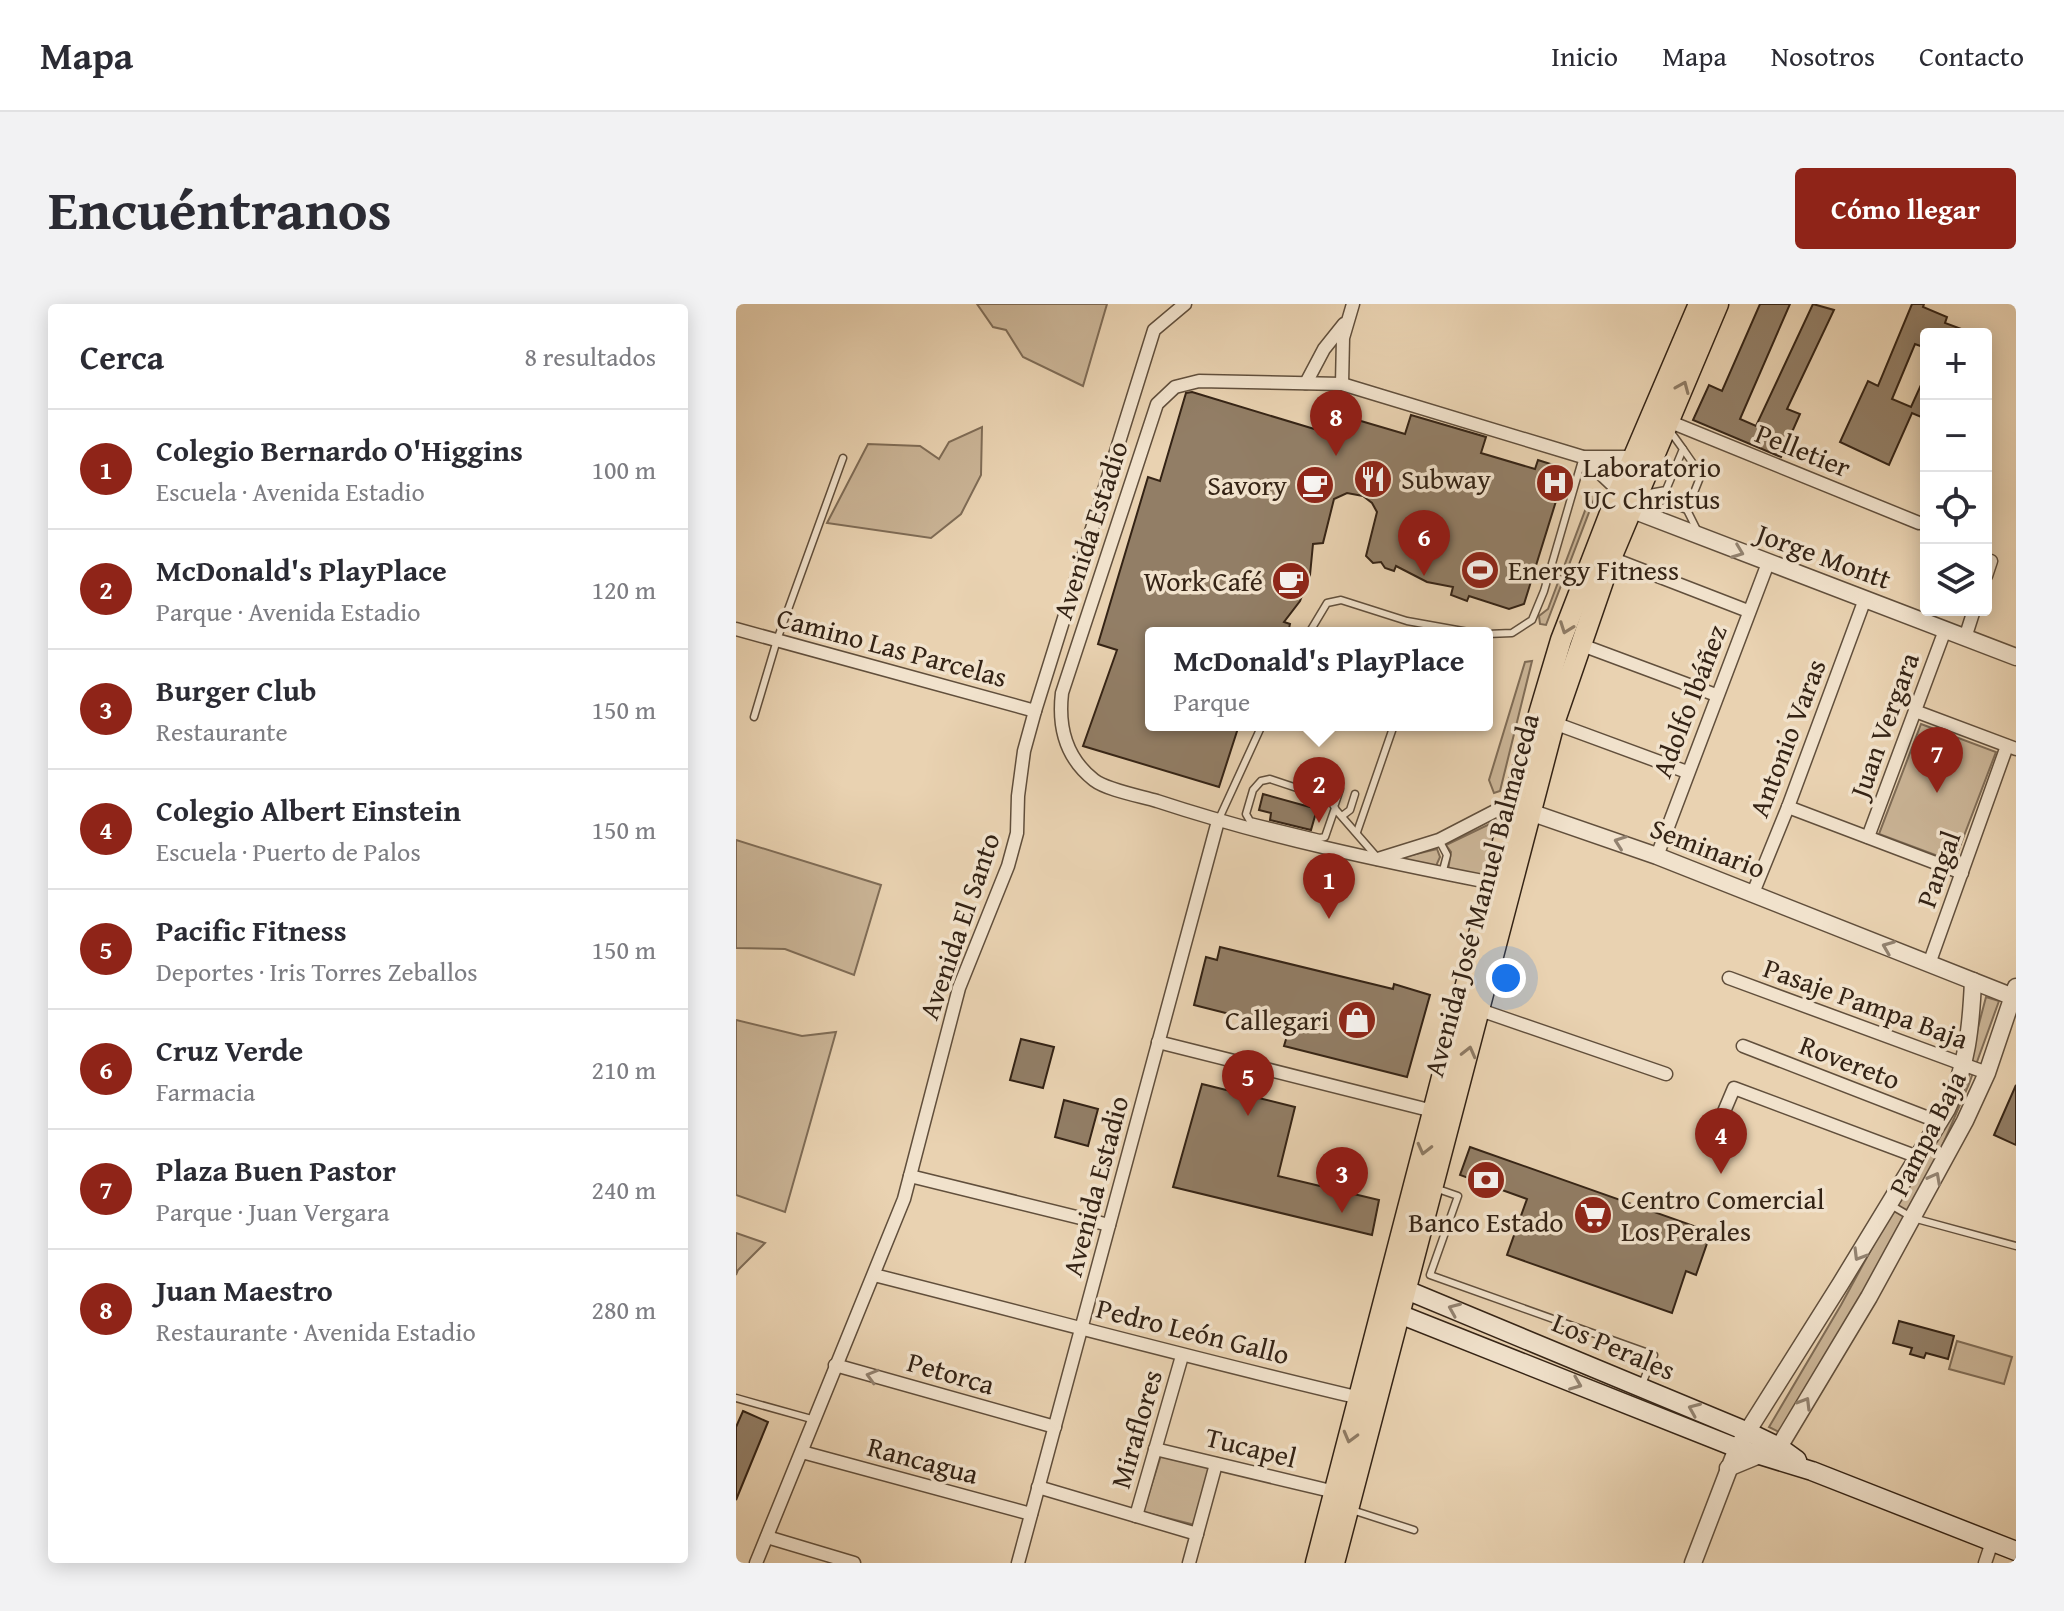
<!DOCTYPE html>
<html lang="es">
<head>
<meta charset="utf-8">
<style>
	body { margin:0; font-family:"Gentium Book Plus",serif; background:#f2f2f3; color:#2b2b33 }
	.controls { position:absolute; right:24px; top:24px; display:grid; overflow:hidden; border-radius:8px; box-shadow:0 4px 20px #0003 }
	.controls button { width:72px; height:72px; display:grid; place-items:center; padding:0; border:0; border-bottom:2px solid #e1e1e2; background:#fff; color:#2b2b33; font:40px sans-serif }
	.you { position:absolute; left:770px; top:674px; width:28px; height:28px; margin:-20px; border:6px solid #fff; border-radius:50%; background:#1a73e8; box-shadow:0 0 0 12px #1a73e833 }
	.badge { display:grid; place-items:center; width:52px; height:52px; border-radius:50%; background:#8f2418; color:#fff; font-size:26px; font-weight:700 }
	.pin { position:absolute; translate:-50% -66px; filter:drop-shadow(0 2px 4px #0008) }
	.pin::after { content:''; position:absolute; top:42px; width:28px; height:24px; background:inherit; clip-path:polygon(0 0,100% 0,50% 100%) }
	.popup { position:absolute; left:409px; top:323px; width:348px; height:104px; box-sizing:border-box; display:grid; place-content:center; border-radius:8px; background:#fff; filter:drop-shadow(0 2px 6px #0005); font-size:26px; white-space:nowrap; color:#7c7c81 }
	.popup b { font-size:30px; color:#2b2b33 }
	.popup::after { content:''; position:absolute; left:50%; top:100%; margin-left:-16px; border:16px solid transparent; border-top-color:#fff }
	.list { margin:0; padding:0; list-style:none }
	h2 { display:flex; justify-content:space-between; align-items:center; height:104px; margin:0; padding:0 32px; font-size:34px }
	h2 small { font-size:26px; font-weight:400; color:#7c7c81 }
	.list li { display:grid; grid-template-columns:52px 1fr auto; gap:24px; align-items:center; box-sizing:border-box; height:120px; padding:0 32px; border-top:2px solid #e1e1e2 }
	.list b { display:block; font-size:30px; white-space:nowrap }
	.list p { margin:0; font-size:26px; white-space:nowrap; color:#7c7c81 }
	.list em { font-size:26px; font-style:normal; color:#7c7c81 }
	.icon { flex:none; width:44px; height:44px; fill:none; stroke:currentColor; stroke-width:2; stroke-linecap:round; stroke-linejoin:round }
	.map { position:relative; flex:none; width:1280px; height:1259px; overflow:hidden; border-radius:8px }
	header { display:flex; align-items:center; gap:48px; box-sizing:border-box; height:112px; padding:0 40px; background:#fff; border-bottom:2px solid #e1e1e2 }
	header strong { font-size:38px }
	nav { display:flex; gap:44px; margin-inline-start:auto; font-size:28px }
	.intro { display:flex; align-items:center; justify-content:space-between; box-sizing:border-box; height:192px; padding:0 48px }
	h1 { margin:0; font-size:56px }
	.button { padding:20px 36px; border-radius:8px; background:#8f2418; color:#fff; font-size:28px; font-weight:700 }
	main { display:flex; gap:48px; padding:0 48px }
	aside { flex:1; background:#fff; border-radius:8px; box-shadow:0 4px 20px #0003 }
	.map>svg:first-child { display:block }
</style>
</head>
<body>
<header>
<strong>Mapa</strong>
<nav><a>Inicio</a><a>Mapa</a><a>Nosotros</a><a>Contacto</a></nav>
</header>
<div class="intro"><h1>Encuéntranos</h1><a class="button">Cómo llegar</a></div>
<main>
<aside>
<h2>Cerca<small>8 resultados</small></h2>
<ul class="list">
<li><span class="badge">1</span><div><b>Colegio Bernardo O'Higgins</b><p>Escuela · Avenida Estadio</p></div><em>100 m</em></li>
<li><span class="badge">2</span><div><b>McDonald's PlayPlace</b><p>Parque · Avenida Estadio</p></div><em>120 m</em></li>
<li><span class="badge">3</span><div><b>Burger Club</b><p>Restaurante</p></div><em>150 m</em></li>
<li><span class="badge">4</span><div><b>Colegio Albert Einstein</b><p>Escuela · Puerto de Palos</p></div><em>150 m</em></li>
<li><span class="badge">5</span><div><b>Pacific Fitness</b><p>Deportes · Iris Torres Zeballos</p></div><em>150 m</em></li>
<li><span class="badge">6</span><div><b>Cruz Verde</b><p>Farmacia</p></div><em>210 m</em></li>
<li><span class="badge">7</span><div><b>Plaza Buen Pastor</b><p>Parque · Juan Vergara</p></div><em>240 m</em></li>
<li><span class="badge">8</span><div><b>Juan Maestro</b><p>Restaurante · Avenida Estadio</p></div><em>280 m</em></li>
</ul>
</aside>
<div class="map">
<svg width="1280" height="1259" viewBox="0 0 1280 1259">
	<rect width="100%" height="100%" fill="#e9d2b1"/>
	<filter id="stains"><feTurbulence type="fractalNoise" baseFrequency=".0025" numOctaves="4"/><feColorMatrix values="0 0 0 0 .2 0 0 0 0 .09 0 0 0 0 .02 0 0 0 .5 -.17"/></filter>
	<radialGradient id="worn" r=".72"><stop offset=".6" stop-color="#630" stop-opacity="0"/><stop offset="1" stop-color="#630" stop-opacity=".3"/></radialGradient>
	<g fill="#cab496" stroke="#7f6c56" stroke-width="2">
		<polygon points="241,0 371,0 347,82 287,53 270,26 257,23"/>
		<polygon points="246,123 245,171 225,210 195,234 91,219 132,140 184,142 203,155 213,138"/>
		<polygon points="856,188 860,190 810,321 804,320 803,312 812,305"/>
		<polygon points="796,357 764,487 758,489 753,476 789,358"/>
		<polygon points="1185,420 1260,448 1218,558 1143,530"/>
		<polygon points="762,516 751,573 712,566 715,548 710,541"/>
		<polygon points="0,536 145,581 118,671 49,645 0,644"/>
		<polygon points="701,545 704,553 700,562 659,555"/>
		<polygon points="1250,693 1263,697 1233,780 1201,854 1051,1132 1033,1123 1105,1001 1229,773"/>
		<polygon points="0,716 66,732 100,728 49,908 0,891"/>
		<polygon points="0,929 29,939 2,966 0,971"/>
		<polygon points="1221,1037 1276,1053 1268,1080 1213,1065"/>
		<polygon points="426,1148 475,1164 459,1221 407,1208"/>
	</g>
	<g fill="#927e66" stroke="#342315" stroke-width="2">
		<polygon points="1024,0 1054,0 1004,115 1020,122 1077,0 1098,6 1051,105 1064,110 1045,153 957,116 973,81 986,87"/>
		<polygon points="1176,0 1188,0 1187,3 1211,13 1209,19 1236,29 1190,30 1190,44 1179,40 1156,95 1175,103 1190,70 1190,115 1176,109 1153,161 1104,138 1132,77 1142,82"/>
		<polygon points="456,88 585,127 591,107 669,130 675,111 750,133 745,149 799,165 802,156 830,165 788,300 773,305 733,292 731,297 715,291 717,283 691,278 660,262 658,267 649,264 645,258 637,259 630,252 641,208 636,199 627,192 611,189 598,195 587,239 577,240 574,271 564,297 548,318 554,320 552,329 415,329 415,421 503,421 483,483 347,442 381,346 362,340 412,173 424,177 450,89"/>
		<polygon points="527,490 581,505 575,526 534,516 535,509 523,506"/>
		<polygon points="484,643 657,685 658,680 694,691 671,773 548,742 553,725 458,701 470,653 481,656"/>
		<polygon points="285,735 318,743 307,784 274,776"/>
		<polygon points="466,780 559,803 542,872 643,896 636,931 437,883"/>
		<polygon points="1280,781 1280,841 1258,831"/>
		<polygon points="328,796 362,805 352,842 319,833"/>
		<polygon points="734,843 975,928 960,971 950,967 936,1009 771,951 791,895 724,871"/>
		<polygon points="1163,1017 1218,1032 1212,1055 1190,1049 1188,1054 1174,1050 1176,1044 1157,1039"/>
		<polygon points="7,1107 32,1118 0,1196 0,1123"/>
	</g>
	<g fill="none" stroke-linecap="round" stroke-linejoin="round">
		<g stroke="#614f3c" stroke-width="9">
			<g id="service">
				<polyline points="947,145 965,171 951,206"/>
				<polyline points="908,190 930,186 947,145 934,127"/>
				<polyline points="915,210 935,200 951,206 961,226"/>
				<polyline points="573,329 591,299 605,296 671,317 738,329"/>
				<polyline points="751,330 776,329 796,316 808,287 847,153"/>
				<polyline points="18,413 41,336 107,154"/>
				<polyline points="599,500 604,485"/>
				<polyline points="599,504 589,533 584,534 514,517 510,510 517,486 525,477 534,475 594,495 600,506 640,552"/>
				<polyline points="606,512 614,506 619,490"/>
				<polyline points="482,517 526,421"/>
				<polyline points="621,528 658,421"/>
				<polyline points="703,536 711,551 706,570"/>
				<polyline points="699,884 722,892 694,971 918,1051 906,1080"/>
				<polyline points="1153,900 1177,914 1280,942"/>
				<polyline points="0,1094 79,1116"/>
				<polyline points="616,1206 678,1226"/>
			</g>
		</g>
		<g stroke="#614f3c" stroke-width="15">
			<g id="minor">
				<polyline points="570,79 588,45 608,20"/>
				<polyline points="606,80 607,34 617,0"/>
				<polyline points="932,117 1183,219"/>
				<polyline points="847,153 883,187"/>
				<polyline points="875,254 1012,307"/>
				<polyline points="1250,272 1255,257"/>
				<polyline points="0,325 299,407"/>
				<polyline points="1229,334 1238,306"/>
				<polyline points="843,340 980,391"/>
				<polyline points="1179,407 1280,445"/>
				<polyline points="818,419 951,468"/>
				<polyline points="1052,503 1226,569"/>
				<polyline points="1132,533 1209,326"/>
				<polyline points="921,552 1032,259"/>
				<polyline points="642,555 703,536 761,506 776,503"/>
				<path d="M757 579C644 557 530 533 421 497 404 492 371 486 358 476 330 454 322 423 326 389L421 100 439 83 463 77 606 80 847 153H897"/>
				<polyline points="1017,589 1052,503 1129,295"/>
				<polyline points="1193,660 1271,442"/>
				<polyline points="993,674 1251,769"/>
				<polyline points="744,706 930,770"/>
				<polyline points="422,738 697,807"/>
				<polyline points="1007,742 1203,818"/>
				<polyline points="987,810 998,784 1182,853"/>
				<polyline points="174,872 373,921"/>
				<path d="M138 971C300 1012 462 1056 624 1094"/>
				<polyline points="99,1061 319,1123"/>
				<polyline points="419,1145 599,1188"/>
				<polyline points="66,1148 295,1210"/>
				<polyline points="302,1183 461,1230"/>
				<polyline points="400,1212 446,1052"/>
				<polyline points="31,1233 118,1259"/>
				<polyline points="20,1259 168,895 223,684 272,562 281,529 282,492 288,447 299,407 418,26 449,0"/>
				<polyline points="282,1259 482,517"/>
				<polyline points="453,1259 480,1160"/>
				<polyline points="1249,1259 1256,1238"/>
			</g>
		</g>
		<g stroke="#614f3c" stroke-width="19">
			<g id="tertiary">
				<polyline points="886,202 1280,353"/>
				<polyline points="785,505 921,552 1280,694"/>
				<polyline points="992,1164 1043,1143 1133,993 1229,817 1251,769 1280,683"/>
				<path d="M957 1259 1001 1144 1105 979 1211 805C1231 763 1235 723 1237 677"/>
			</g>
		</g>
		<g stroke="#342315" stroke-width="21">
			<g id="secondary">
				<polyline points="656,980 1012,1128 1043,1143 1061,1156"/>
				<polyline points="653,1006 1001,1144 1076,1167 1280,1247"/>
			</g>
		</g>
		<g stroke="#342315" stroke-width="23">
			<g id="primary">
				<polyline points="580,1259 781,484 825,336 878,199 963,0"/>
				<polyline points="598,1259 818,419 875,254 982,0"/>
			</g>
		</g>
		<use href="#service" stroke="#f1e2cc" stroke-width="6"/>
		<use href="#minor" stroke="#f1e2cc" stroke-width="12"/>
		<use href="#tertiary" stroke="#f1e2cc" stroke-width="16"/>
		<use href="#secondary" stroke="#f1e2cc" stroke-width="18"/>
		<use href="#primary" stroke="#e9d2b1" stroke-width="20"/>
	</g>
	<defs><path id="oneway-chevron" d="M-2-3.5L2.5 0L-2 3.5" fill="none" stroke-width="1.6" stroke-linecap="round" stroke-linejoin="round" transform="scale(2)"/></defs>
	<g stroke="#8e7a63">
		<use href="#oneway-chevron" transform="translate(947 83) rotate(-67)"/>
		<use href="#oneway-chevron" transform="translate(830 324) rotate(110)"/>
		<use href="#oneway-chevron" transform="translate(733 748) rotate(-76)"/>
		<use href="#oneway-chevron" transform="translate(688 845) rotate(104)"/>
		<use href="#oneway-chevron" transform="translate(614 1133) rotate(105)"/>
	</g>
	<g stroke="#928270">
		<use href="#oneway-chevron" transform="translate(1002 248) rotate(21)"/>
		<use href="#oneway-chevron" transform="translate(884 538) rotate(-160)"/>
		<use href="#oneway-chevron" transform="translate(1152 643) rotate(-158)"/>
		<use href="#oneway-chevron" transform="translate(1199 874) rotate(-62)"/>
		<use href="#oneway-chevron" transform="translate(1123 951) rotate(121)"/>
		<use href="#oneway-chevron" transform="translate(718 1005) rotate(-157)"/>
		<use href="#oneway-chevron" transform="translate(136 1072) rotate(-164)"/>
		<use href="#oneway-chevron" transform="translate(840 1080) rotate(22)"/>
		<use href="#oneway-chevron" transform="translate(1069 1099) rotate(-59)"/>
		<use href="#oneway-chevron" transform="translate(958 1105) rotate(-157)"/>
	</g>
	<defs>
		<g id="restaurant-disc" transform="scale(2)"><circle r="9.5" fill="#8f2418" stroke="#f1e2cc"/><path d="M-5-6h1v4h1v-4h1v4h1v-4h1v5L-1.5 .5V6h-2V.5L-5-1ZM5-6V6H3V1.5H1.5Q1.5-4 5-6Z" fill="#fff"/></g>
		<g id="hospital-disc" transform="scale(2)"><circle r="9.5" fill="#8f2418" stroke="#f1e2cc"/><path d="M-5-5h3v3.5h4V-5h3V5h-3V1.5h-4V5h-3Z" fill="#fff"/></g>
		<g id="cafe-disc" transform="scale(2)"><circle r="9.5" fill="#8f2418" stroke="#f1e2cc"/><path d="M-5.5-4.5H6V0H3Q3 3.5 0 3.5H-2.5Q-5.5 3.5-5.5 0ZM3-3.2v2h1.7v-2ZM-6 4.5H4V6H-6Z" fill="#fff"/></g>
		<g id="stadium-disc" transform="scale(2)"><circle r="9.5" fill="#8f2418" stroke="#f1e2cc"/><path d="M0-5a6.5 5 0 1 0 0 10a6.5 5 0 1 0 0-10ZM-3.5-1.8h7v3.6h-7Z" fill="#fff"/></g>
		<g id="shop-disc" transform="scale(2)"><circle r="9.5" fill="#8f2418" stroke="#f1e2cc"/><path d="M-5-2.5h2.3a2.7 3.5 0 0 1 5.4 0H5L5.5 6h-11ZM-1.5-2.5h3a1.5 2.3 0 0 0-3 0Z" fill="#fff"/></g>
		<g id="bank-disc" transform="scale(2)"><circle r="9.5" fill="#8f2418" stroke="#f1e2cc"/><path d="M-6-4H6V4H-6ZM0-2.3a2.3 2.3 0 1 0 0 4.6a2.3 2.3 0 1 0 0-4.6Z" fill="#fff"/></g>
		<g id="supermarket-disc" transform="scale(2)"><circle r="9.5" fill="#8f2418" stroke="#f1e2cc"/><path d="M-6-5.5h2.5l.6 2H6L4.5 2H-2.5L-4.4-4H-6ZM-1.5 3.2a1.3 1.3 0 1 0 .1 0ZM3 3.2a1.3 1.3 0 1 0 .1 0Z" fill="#fff"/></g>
	</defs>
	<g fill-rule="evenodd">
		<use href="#restaurant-disc" x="637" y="175"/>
		<use href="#hospital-disc" x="819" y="179"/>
		<use href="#cafe-disc" x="579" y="181"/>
		<use href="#stadium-disc" x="744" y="266"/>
		<use href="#cafe-disc" x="555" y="277"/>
		<use href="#shop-disc" x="621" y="716"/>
		<use href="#bank-disc" x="750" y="876"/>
		<use href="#supermarket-disc" x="857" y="911"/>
	</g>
	<g text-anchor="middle" stroke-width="7" stroke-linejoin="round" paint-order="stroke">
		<g font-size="28" fill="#342315" stroke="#f1e2cc">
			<text transform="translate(1067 146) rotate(22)" y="10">Pelletier</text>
			<text transform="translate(354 226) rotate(-72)" y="10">Avenida Estadio</text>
			<text transform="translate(1088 252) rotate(20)" y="10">Jorge Montt</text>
			<text transform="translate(156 343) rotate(15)" y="10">Camino Las Parcelas</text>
			<text transform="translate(953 397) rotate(-69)" y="10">Adolfo Ibáñez</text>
			<text transform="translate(1148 421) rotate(-70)" y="10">Juan Vergara</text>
			<text transform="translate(1051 434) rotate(-69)" y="10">Antonio Varas</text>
			<text transform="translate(972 544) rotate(21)" y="10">Seminario</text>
			<text transform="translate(1202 565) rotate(-70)" y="10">Pangal</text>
			<text transform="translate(745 591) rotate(-75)" y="10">Avenida José Manuel Balmaceda</text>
			<text transform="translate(223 622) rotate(-71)" y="10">Avenida El Santo</text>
			<text transform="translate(1130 699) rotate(20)" y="10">Pasaje Pampa Baja</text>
			<text transform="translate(1114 758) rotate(21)" y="10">Rovereto</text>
			<text transform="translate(1191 829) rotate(-63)" y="10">Pampa Baja</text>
			<text transform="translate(359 882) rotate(-75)" y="10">Avenida Estadio</text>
			<text transform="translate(457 1027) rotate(14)" y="10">Pedro León Gallo</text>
			<text transform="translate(878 1042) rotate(23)" y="10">Los Perales</text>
			<text transform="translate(215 1069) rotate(16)" y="10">Petorca</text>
			<text transform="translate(400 1125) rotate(-74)" y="10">Miraflores</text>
			<text transform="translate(515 1143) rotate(14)" y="10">Tucapel</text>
			<text transform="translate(187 1156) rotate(15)" y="10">Rancagua</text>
		</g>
		<g font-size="28" fill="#342315" stroke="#f1e2cc" text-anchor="start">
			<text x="847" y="173">Laboratorio<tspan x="847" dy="32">UC Christus</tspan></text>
			<text x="665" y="185">Subway</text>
			<text x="551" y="191" text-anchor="end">Savory</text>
			<text x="772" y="276">Energy Fitness</text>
			<text x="527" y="287" text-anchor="end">Work Café</text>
			<text x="593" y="726" text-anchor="end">Callegari</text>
			<text x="885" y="905">Centro Comercial<tspan x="885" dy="32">Los Perales</tspan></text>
			<text x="750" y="928" text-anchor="middle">Banco Estado</text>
		</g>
	</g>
	<rect width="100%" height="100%" filter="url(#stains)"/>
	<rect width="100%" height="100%" fill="url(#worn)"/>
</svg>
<div class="controls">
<button>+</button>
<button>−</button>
<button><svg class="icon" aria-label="locate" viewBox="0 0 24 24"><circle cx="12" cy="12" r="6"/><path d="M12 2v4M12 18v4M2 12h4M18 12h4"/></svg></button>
<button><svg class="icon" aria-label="layers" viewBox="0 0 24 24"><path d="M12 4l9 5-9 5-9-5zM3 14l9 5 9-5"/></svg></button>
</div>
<div class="you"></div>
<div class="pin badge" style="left:593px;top:615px">1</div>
<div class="pin badge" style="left:583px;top:519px">2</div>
<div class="popup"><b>McDonald's PlayPlace</b>Parque</div>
<div class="pin badge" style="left:606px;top:909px">3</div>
<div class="pin badge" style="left:985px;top:870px">4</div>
<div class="pin badge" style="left:512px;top:812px">5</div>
<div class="pin badge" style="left:688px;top:272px">6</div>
<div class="pin badge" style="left:1201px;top:489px">7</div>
<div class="pin badge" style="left:600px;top:152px">8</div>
</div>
</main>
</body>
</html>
